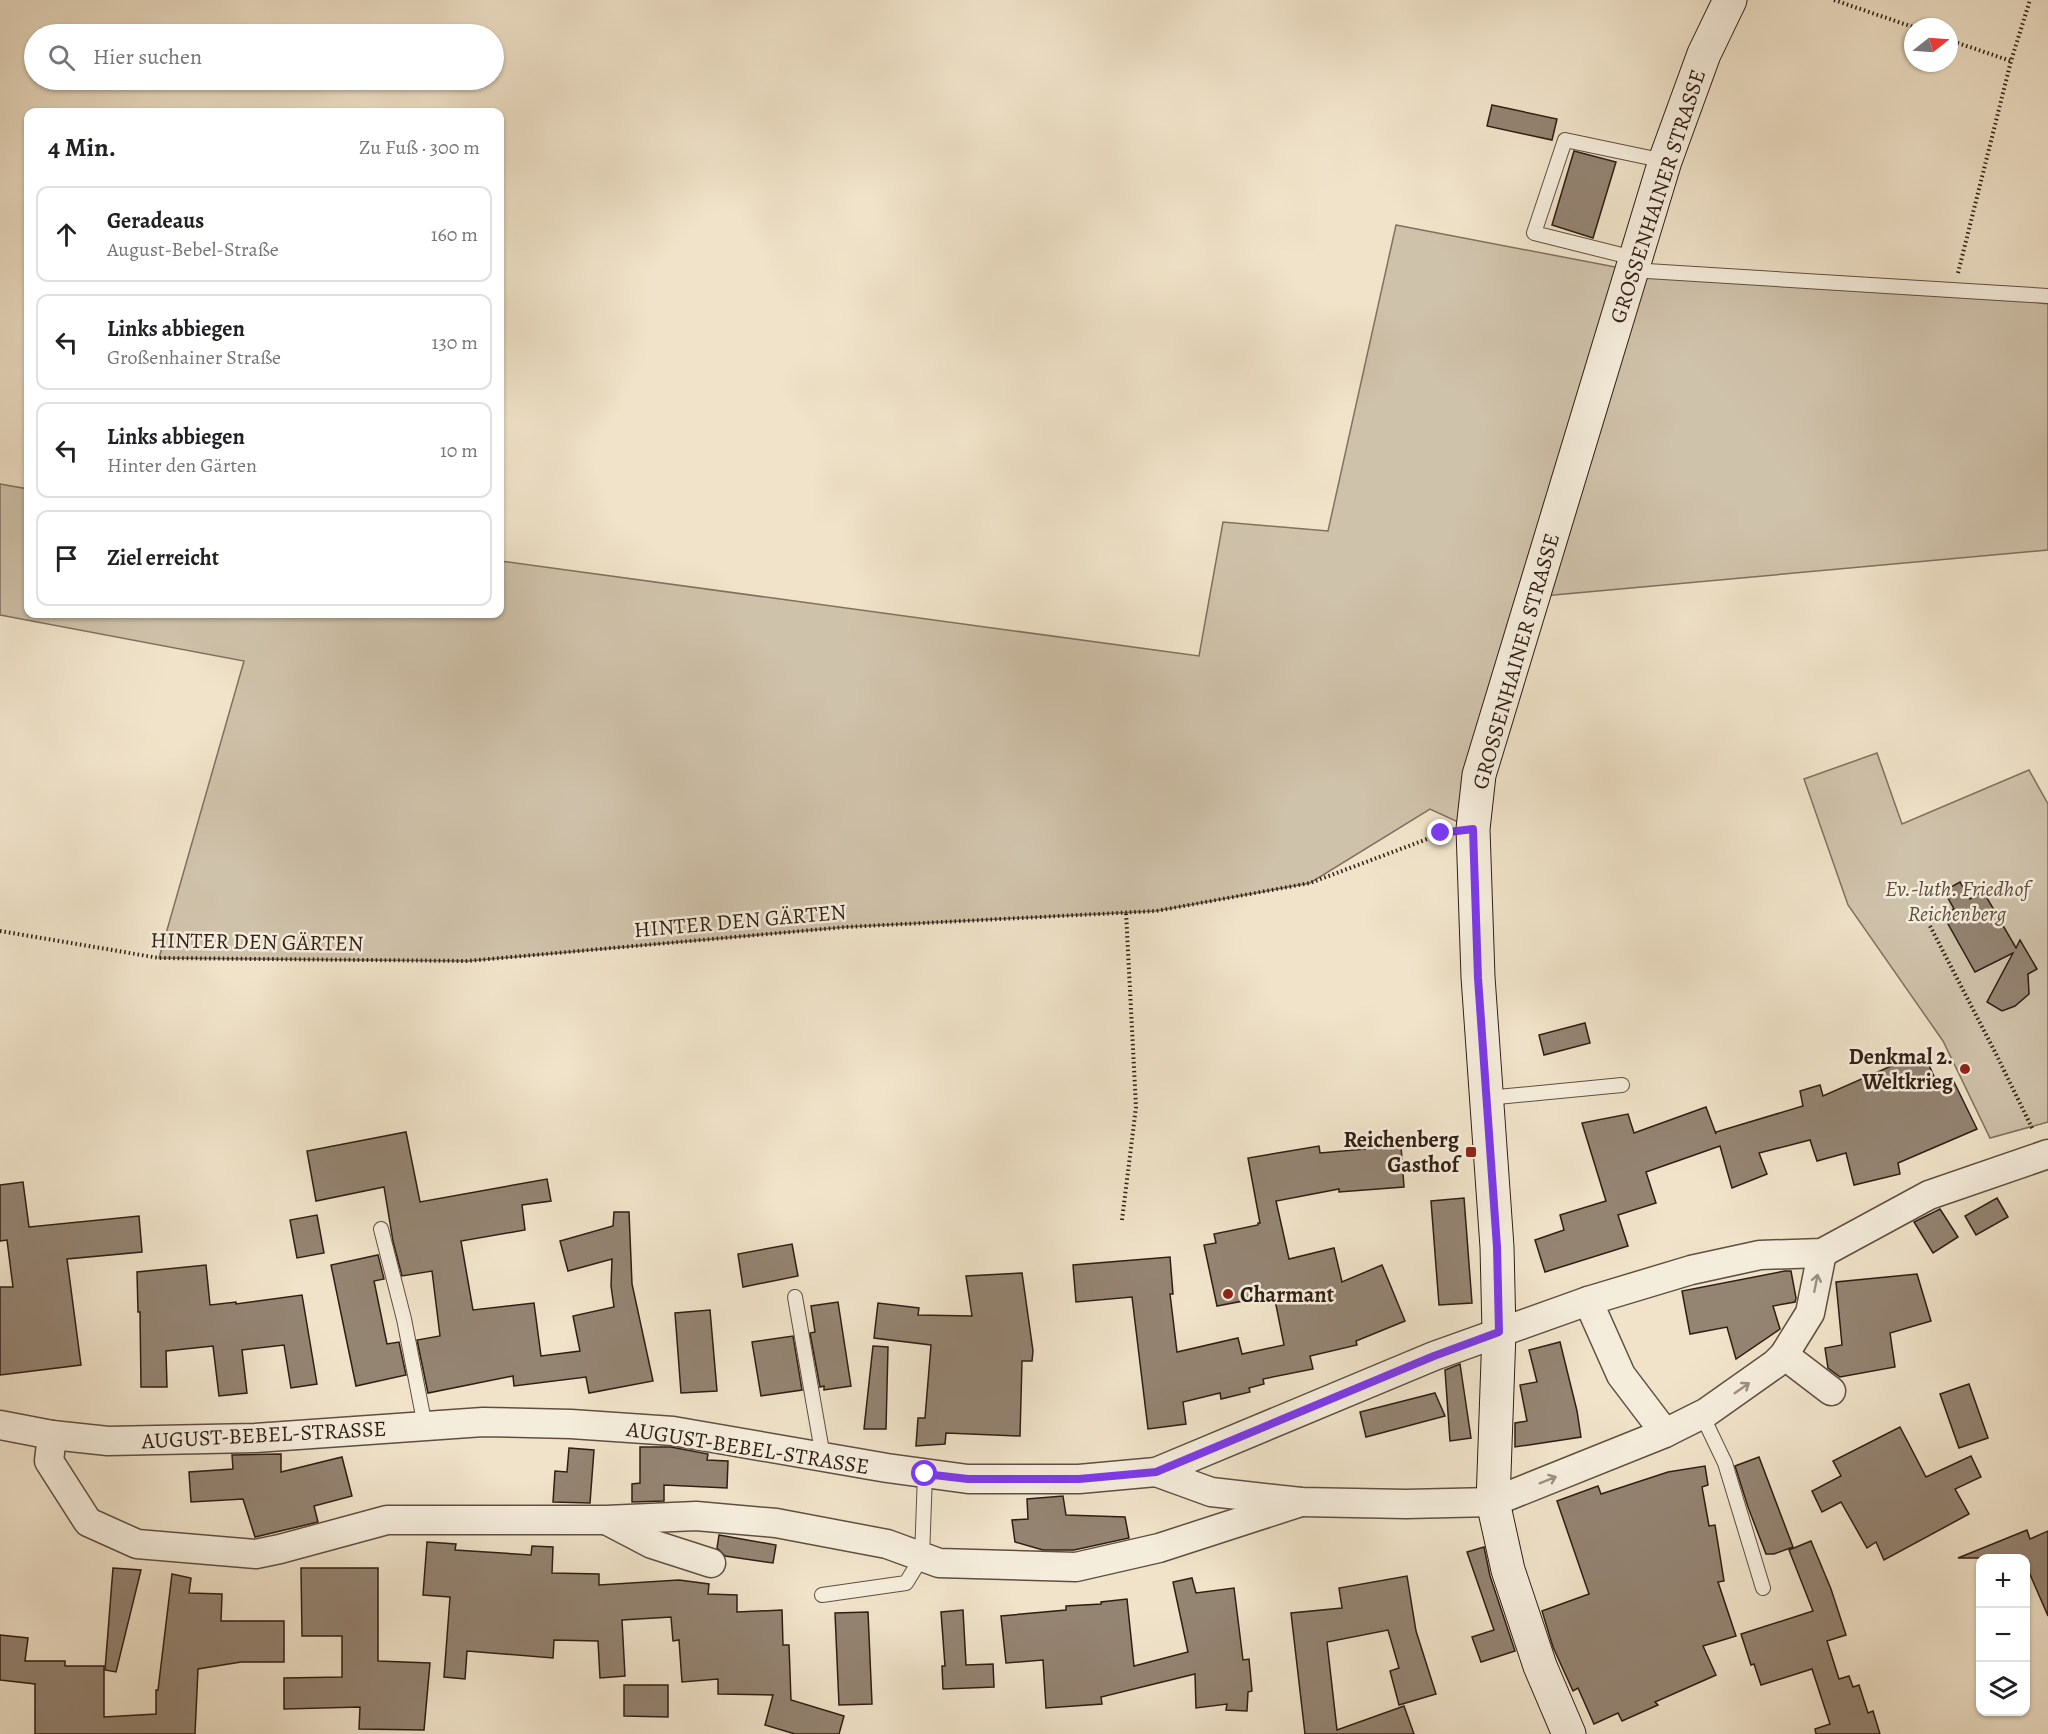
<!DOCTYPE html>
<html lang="de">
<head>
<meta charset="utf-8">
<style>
	body { margin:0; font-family:Alegreya,serif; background:#f6f6f6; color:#202124 }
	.controls { position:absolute; right:18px; bottom:18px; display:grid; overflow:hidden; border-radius:12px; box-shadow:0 2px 4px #0004 }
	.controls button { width:54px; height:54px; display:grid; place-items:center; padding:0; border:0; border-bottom:2px solid #e0e0e0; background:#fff; color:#202124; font:30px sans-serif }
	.compass { position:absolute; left:1904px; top:18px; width:54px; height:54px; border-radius:50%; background:#fff; box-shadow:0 2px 4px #0004; rotate:73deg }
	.stop { position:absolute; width:18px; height:18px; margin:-14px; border:4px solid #7c3aed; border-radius:50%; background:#fff }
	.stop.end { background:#7c3aed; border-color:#fff; box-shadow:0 2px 6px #0008 }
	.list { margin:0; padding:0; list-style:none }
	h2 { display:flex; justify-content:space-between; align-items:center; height:78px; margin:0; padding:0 24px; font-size:26px }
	h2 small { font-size:20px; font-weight:400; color:#757577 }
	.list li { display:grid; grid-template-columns:39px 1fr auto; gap:18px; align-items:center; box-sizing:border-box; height:96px; margin:0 12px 12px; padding:0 12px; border:2px solid #e0e0e0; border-radius:12px }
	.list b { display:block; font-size:22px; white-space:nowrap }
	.list p { margin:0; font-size:20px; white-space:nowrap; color:#757577 }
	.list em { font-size:20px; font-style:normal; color:#757577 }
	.icon { flex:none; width:33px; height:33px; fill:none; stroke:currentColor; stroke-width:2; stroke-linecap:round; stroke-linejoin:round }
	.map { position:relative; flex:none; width:2048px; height:1734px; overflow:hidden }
	.search { position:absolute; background:#fff; box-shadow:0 2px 4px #0004; left:24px; top:24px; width:480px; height:66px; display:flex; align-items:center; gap:15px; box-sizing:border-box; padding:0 21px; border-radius:33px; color:#757577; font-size:22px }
	.panel { position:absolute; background:#fff; box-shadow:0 2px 4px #0004; left:24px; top:108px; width:480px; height:510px; border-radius:12px }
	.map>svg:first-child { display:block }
</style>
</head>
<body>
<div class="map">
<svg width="2048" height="1734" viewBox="0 0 2048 1734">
	<rect width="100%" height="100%" fill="#f0e3c9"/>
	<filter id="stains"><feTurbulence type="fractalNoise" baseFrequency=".00333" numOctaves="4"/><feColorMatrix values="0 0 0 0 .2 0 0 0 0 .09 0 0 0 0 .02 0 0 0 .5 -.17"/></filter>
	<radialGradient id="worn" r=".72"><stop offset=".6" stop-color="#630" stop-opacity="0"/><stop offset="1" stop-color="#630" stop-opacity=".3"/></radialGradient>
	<g fill="#cfc2aa" stroke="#80705f" stroke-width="1.5">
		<polygon points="1396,225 1631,270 1954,291 2048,304 2048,550 1532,597 1473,829 1430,809 1310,883 1156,911 846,927 468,961 159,958 244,661 0,615 0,484 28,489 28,614 500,614 500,561 1199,656 1223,522 1328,531"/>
		<polygon points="1877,753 1902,824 2029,770 2048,804 2048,1122 1990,1138 1943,1041 1848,905 1804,779"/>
	</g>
	<g fill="#948472" stroke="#301e14" stroke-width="1.5">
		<polygon points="1492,105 1557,119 1552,140 1487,126"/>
		<polygon points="1574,151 1616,162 1593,238 1552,225"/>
		<polygon points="1960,882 1970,899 1983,891 2016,948 2020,940 2037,969 2028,974 2029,994 2015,1006 2002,1011 1987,1002 2013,953 1975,972 1943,915 1954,909 1944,891"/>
		<polygon points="1585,1023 1590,1043 1544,1055 1539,1035"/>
		<polygon points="1923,1052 1938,1085 1952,1078 1977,1129 1898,1163 1900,1174 1854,1185 1846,1153 1817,1161 1810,1140 1759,1153 1767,1174 1732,1188 1720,1146 1646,1172 1656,1203 1618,1215 1628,1246 1545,1272 1535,1240 1564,1230 1560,1215 1606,1201 1582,1123 1628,1114 1634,1133 1706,1107 1716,1134 1716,1132 1803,1106 1800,1091 1820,1085 1823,1096"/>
		<polygon points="406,1132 420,1202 547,1179 551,1201 522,1205 525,1230 461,1241 473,1310 534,1303 541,1356 580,1351 573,1316 614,1307 611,1286 612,1259 568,1271 560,1241 613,1226 614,1212 629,1212 632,1284 653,1381 589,1393 586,1377 514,1386 513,1376 428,1393 417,1340 440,1336 432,1271 402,1276 393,1241 384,1187 316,1201 307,1151"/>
		<polygon points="1319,1146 1320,1153 1401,1146 1404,1187 1339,1192 1339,1189 1276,1201 1289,1259 1334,1248 1342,1282 1382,1265 1405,1321 1356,1341 1357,1345 1310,1356 1313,1369 1263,1379 1264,1384 1249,1388 1250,1392 1221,1399 1220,1393 1183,1402 1186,1424 1148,1429 1132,1297 1076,1302 1073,1265 1170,1257 1173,1294 1170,1294 1177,1352 1238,1338 1242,1354 1284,1345 1274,1295 1217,1306 1204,1245 1216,1243 1214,1234 1258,1225 1258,1223 1260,1223 1248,1158"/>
		<polygon points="23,1182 29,1227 139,1216 142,1252 67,1259 81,1365 0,1375 0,1287 13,1287 7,1240 0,1241 0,1185"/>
		<polygon points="1464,1198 1472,1303 1439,1305 1431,1201"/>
		<polygon points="1997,1198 2008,1217 1976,1235 1965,1216"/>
		<polygon points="1940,1209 1958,1237 1933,1253 1914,1222"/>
		<polygon points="317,1215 324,1253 297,1258 290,1220"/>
		<polygon points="792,1244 798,1276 743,1287 738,1254"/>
		<polygon points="378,1255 384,1279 374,1281 387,1344 399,1342 406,1375 356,1386 331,1265"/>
		<polygon points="206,1265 210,1305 236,1302 236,1304 302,1295 317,1384 291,1388 284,1345 242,1350 247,1393 219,1396 213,1346 166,1351 167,1387 141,1387 140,1312 138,1312 137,1272"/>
		<polygon points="1785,1271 1791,1271 1796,1298 1795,1302 1773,1306 1780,1329 1736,1359 1727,1327 1690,1334 1682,1291"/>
		<polygon points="1022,1273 1033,1351 1032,1361 1022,1361 1020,1436 946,1433 945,1444 916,1446 918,1418 925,1418 931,1345 874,1338 878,1303 919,1308 918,1315 972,1316 966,1276"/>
		<polygon points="1917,1274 1931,1321 1890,1333 1895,1367 1840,1377 1828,1368 1825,1348 1842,1345 1836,1282"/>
		<polygon points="838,1302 851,1386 824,1390 824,1386 820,1387 810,1333 815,1332 811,1306"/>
		<polygon points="710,1310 717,1391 681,1393 675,1313"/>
		<polygon points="793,1336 802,1390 761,1396 752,1342"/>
		<polygon points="1560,1342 1577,1411 1581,1437 1515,1447 1515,1423 1527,1421 1520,1385 1537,1382 1529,1350"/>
		<polygon points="873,1346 888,1347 886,1429 864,1429"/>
		<polygon points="1460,1364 1471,1438 1450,1441 1445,1370"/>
		<polygon points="1969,1384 1988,1438 1959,1448 1940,1394"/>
		<polygon points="1435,1393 1445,1416 1366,1437 1360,1412"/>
		<polygon points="1900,1427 1926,1477 1971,1456 1981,1477 1955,1489 1969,1514 1884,1560 1876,1542 1867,1548 1841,1502 1822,1512 1812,1491 1841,1476 1833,1461"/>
		<polygon points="640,1447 671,1447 708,1454 707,1460 728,1461 727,1488 664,1485 664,1501 632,1502 632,1484 640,1483"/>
		<polygon points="569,1448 594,1450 590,1503 553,1502 555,1471 567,1472"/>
		<polygon points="281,1454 281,1472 342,1457 352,1496 314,1506 318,1522 255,1537 243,1499 191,1502 189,1472 233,1469 232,1455"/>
		<polygon points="1759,1457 1793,1547 1774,1554 1766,1554 1748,1507 1735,1466"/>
		<polygon points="1705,1466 1708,1485 1702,1487 1709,1526 1715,1525 1724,1581 1718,1582 1736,1636 1703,1646 1716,1675 1655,1702 1658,1705 1622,1721 1618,1713 1594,1724 1578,1688 1573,1691 1553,1647 1542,1611 1589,1594 1557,1501 1598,1486 1601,1494 1668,1472"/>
		<polygon points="1063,1496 1066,1515 1125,1517 1129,1538 1074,1550 1043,1550 1015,1542 1012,1520 1028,1519 1027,1499"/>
		<polygon points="2027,1530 2030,1539 2048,1531 2048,1616 2025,1563 2025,1558 1958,1558"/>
		<polygon points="719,1535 776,1545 773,1563 725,1556 717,1548"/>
		<polygon points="1811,1541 1831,1589 1846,1635 1827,1641 1839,1679 1849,1676 1853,1687 1859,1685 1868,1713 1873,1711 1880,1734 1816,1734 1815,1729 1830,1724 1812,1669 1761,1685 1754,1664 1751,1665 1741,1634 1813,1611 1789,1550"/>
		<polygon points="427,1542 456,1544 455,1550 531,1555 532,1546 553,1547 552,1573 599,1574 599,1585 679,1580 709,1584 708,1594 737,1595 737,1612 782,1610 783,1645 789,1645 791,1700 844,1716 839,1734 795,1734 765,1725 773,1695 718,1694 718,1679 682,1682 679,1640 673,1641 671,1617 622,1620 625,1676 600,1678 598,1641 554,1640 553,1658 467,1651 465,1679 444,1677 450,1597 423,1595"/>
		<polygon points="1484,1547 1490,1576 1515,1651 1481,1662 1472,1637 1494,1630 1467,1552"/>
		<polygon points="113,1568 141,1570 116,1672 105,1670"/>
		<polygon points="301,1568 378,1568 378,1661 430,1663 424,1730 359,1729 360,1707 284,1709 284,1678 342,1677 342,1636 302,1636"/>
		<polygon points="172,1574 191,1578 189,1593 222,1594 221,1621 284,1621 284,1662 241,1662 198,1669 195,1734 35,1734 35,1684 0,1680 0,1635 28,1638 25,1661 65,1661 65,1666 104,1666 104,1717 156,1714 156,1690 158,1690"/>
		<polygon points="1407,1576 1416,1631 1436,1694 1399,1705 1390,1671 1399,1668 1388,1630 1327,1642 1337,1730 1404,1706 1414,1734 1305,1734 1291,1613 1342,1608 1339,1588"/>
		<polygon points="1192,1578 1196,1593 1234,1588 1243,1660 1249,1659 1252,1691 1248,1692 1247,1711 1226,1710 1227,1704 1196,1708 1195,1674 1101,1697 1102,1704 1046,1708 1043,1660 1006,1663 1001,1616 1066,1610 1066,1606 1101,1604 1101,1602 1127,1599 1134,1666 1188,1652 1173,1582"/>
		<polygon points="963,1610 966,1665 993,1664 994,1687 943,1689 942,1666 945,1666 941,1612"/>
		<polygon points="868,1612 872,1704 839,1705 835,1613"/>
		<polygon points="624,1685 668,1685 668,1717 624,1716"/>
	</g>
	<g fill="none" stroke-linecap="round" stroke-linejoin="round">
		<g stroke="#604f41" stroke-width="16">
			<g id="lane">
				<polyline points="1634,258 1534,233 1565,140 1665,161"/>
				<polyline points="1631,270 2048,296"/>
				<polyline points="1487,1098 1622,1085"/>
				<polyline points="381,1229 404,1319 425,1426"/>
				<polyline points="795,1297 823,1457"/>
				<polyline points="1702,1415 1725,1463 1763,1588"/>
				<polyline points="822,1595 906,1583 922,1557 925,1474"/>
			</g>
		</g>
		<g stroke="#604f41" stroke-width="31">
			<g id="street">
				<polyline points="1588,1301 1621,1375 1665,1433"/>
				<polyline points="1784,1355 1831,1391"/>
				<polyline points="0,1425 52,1435 108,1441 255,1438 483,1422 571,1424 673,1431 887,1468 968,1479 1079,1479 1156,1472 1434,1356 1588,1301 1691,1270 1760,1255 1822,1253 1929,1195 2048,1154"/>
				<polyline points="52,1435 49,1461 88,1522 137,1544 256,1554 280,1549 387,1520 606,1520 696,1516 776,1523 887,1544 939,1563 1076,1567 1159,1548 1301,1502"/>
				<polyline points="1156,1472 1211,1492 1301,1502 1406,1504 1493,1502 1665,1433 1707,1412 1775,1364 1784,1355 1810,1313 1822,1253"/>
				<polyline points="608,1521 652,1544 711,1563"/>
			</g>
		</g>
		<g stroke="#301e14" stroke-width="35">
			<polyline id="secondary" points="1569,1734 1540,1666 1508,1570 1493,1502 1499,1332 1497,1247 1478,977 1473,829 1479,775 1665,161 1704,54 1730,0"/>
		</g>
		<g stroke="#301e14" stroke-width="4" stroke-dasharray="1.5 3" stroke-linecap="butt">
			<polyline points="1834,0 1913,27"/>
			<polyline points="1949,40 2011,61"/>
			<polyline points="1958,273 2011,61 2030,0"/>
			<polyline points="1930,926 1996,1054 2033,1130"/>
			<polyline points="0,931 159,958 467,961 846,927 1156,911 1310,883 1446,832"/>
			<polyline points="1122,1220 1136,1107 1126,912"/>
		</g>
		<use href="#lane" stroke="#f5eddc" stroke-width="14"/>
		<use href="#street" stroke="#f5eddc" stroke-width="28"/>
		<use href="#secondary" stroke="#f5eddc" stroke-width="33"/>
	</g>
	<defs><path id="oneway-shaft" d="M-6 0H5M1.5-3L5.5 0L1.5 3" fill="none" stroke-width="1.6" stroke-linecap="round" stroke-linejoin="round" transform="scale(1.5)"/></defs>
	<g stroke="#9c9082">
		<use href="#oneway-shaft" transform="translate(1816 1283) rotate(-79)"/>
		<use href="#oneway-shaft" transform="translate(1742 1388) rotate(-35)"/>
		<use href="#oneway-shaft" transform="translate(1548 1480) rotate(-22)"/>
	</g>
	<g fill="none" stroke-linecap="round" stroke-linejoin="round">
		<polyline stroke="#7c3aed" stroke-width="8" points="925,1474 968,1479 1079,1479 1156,1472 1434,1356 1499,1332 1497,1247 1478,978 1473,829 1441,833"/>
	</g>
	<g fill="#8f2418" stroke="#f5eddc" stroke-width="2">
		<circle cx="1965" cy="1069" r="6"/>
		<rect x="1465" y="1146" width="12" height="12" rx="3"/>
		<circle cx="1228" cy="1294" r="6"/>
	</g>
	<g text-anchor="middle" stroke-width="5" stroke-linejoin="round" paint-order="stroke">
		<g font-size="22" fill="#301e14" stroke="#f5eddc">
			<text transform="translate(1657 196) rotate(-72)" y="8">GROSSENHAINER STRASSE</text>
			<text transform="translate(1515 661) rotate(-74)" y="8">GROSSENHAINER STRASSE</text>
			<text transform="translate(740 920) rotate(-5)" y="8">HINTER DEN GÄRTEN</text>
			<text transform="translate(257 941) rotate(1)" y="8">HINTER DEN GÄRTEN</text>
			<text transform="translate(264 1434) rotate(-3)" y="8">AUGUST-BEBEL-STRASSE</text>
			<text transform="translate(748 1447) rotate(9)" y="8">AUGUST-BEBEL-STRASSE</text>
		</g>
		<g font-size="22" font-style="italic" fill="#604f41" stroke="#f5eddc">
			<text x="1957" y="896">Ev.-luth. Friedhof<tspan x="1957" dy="25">Reichenberg</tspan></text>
		</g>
		<g font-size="22" font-weight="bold" fill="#301e14" stroke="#f5eddc" text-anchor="end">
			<text x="1953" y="1064">Denkmal 2.<tspan x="1953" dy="25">Weltkrieg</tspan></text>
			<text x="1459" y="1147">Reichenberg<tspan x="1459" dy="25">Gasthof</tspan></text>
			<text x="1240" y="1302" text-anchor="start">Charmant</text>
		</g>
	</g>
	<rect width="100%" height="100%" filter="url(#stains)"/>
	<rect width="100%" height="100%" fill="url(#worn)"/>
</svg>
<div class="controls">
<button>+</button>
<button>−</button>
<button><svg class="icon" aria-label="layers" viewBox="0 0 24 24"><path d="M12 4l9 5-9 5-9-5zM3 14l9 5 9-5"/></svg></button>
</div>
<svg class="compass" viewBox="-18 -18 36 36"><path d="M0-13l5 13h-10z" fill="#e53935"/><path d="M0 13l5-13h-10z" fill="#757577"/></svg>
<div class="stop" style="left:925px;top:1474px"></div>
<div class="stop end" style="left:1441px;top:833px"></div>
<div class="search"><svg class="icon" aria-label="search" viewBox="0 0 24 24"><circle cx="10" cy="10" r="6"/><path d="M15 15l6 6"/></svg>Hier suchen</div>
<section class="panel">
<h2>4 Min.<small>Zu Fuß · 300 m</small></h2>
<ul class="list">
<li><svg class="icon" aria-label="ahead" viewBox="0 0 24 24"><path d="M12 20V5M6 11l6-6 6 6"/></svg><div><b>Geradeaus</b><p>August-Bebel-Straße</p></div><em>160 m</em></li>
<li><svg class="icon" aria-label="left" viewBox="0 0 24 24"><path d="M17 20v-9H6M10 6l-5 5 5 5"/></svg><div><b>Links abbiegen</b><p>Großenhainer Straße</p></div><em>130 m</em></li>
<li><svg class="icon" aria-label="left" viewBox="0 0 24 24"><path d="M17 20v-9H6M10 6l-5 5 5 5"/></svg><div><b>Links abbiegen</b><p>Hinter den Gärten</p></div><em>10 m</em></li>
<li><svg class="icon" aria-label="arrive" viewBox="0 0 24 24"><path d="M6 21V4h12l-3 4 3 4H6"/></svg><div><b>Ziel erreicht</b></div></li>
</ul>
</section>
</div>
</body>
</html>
